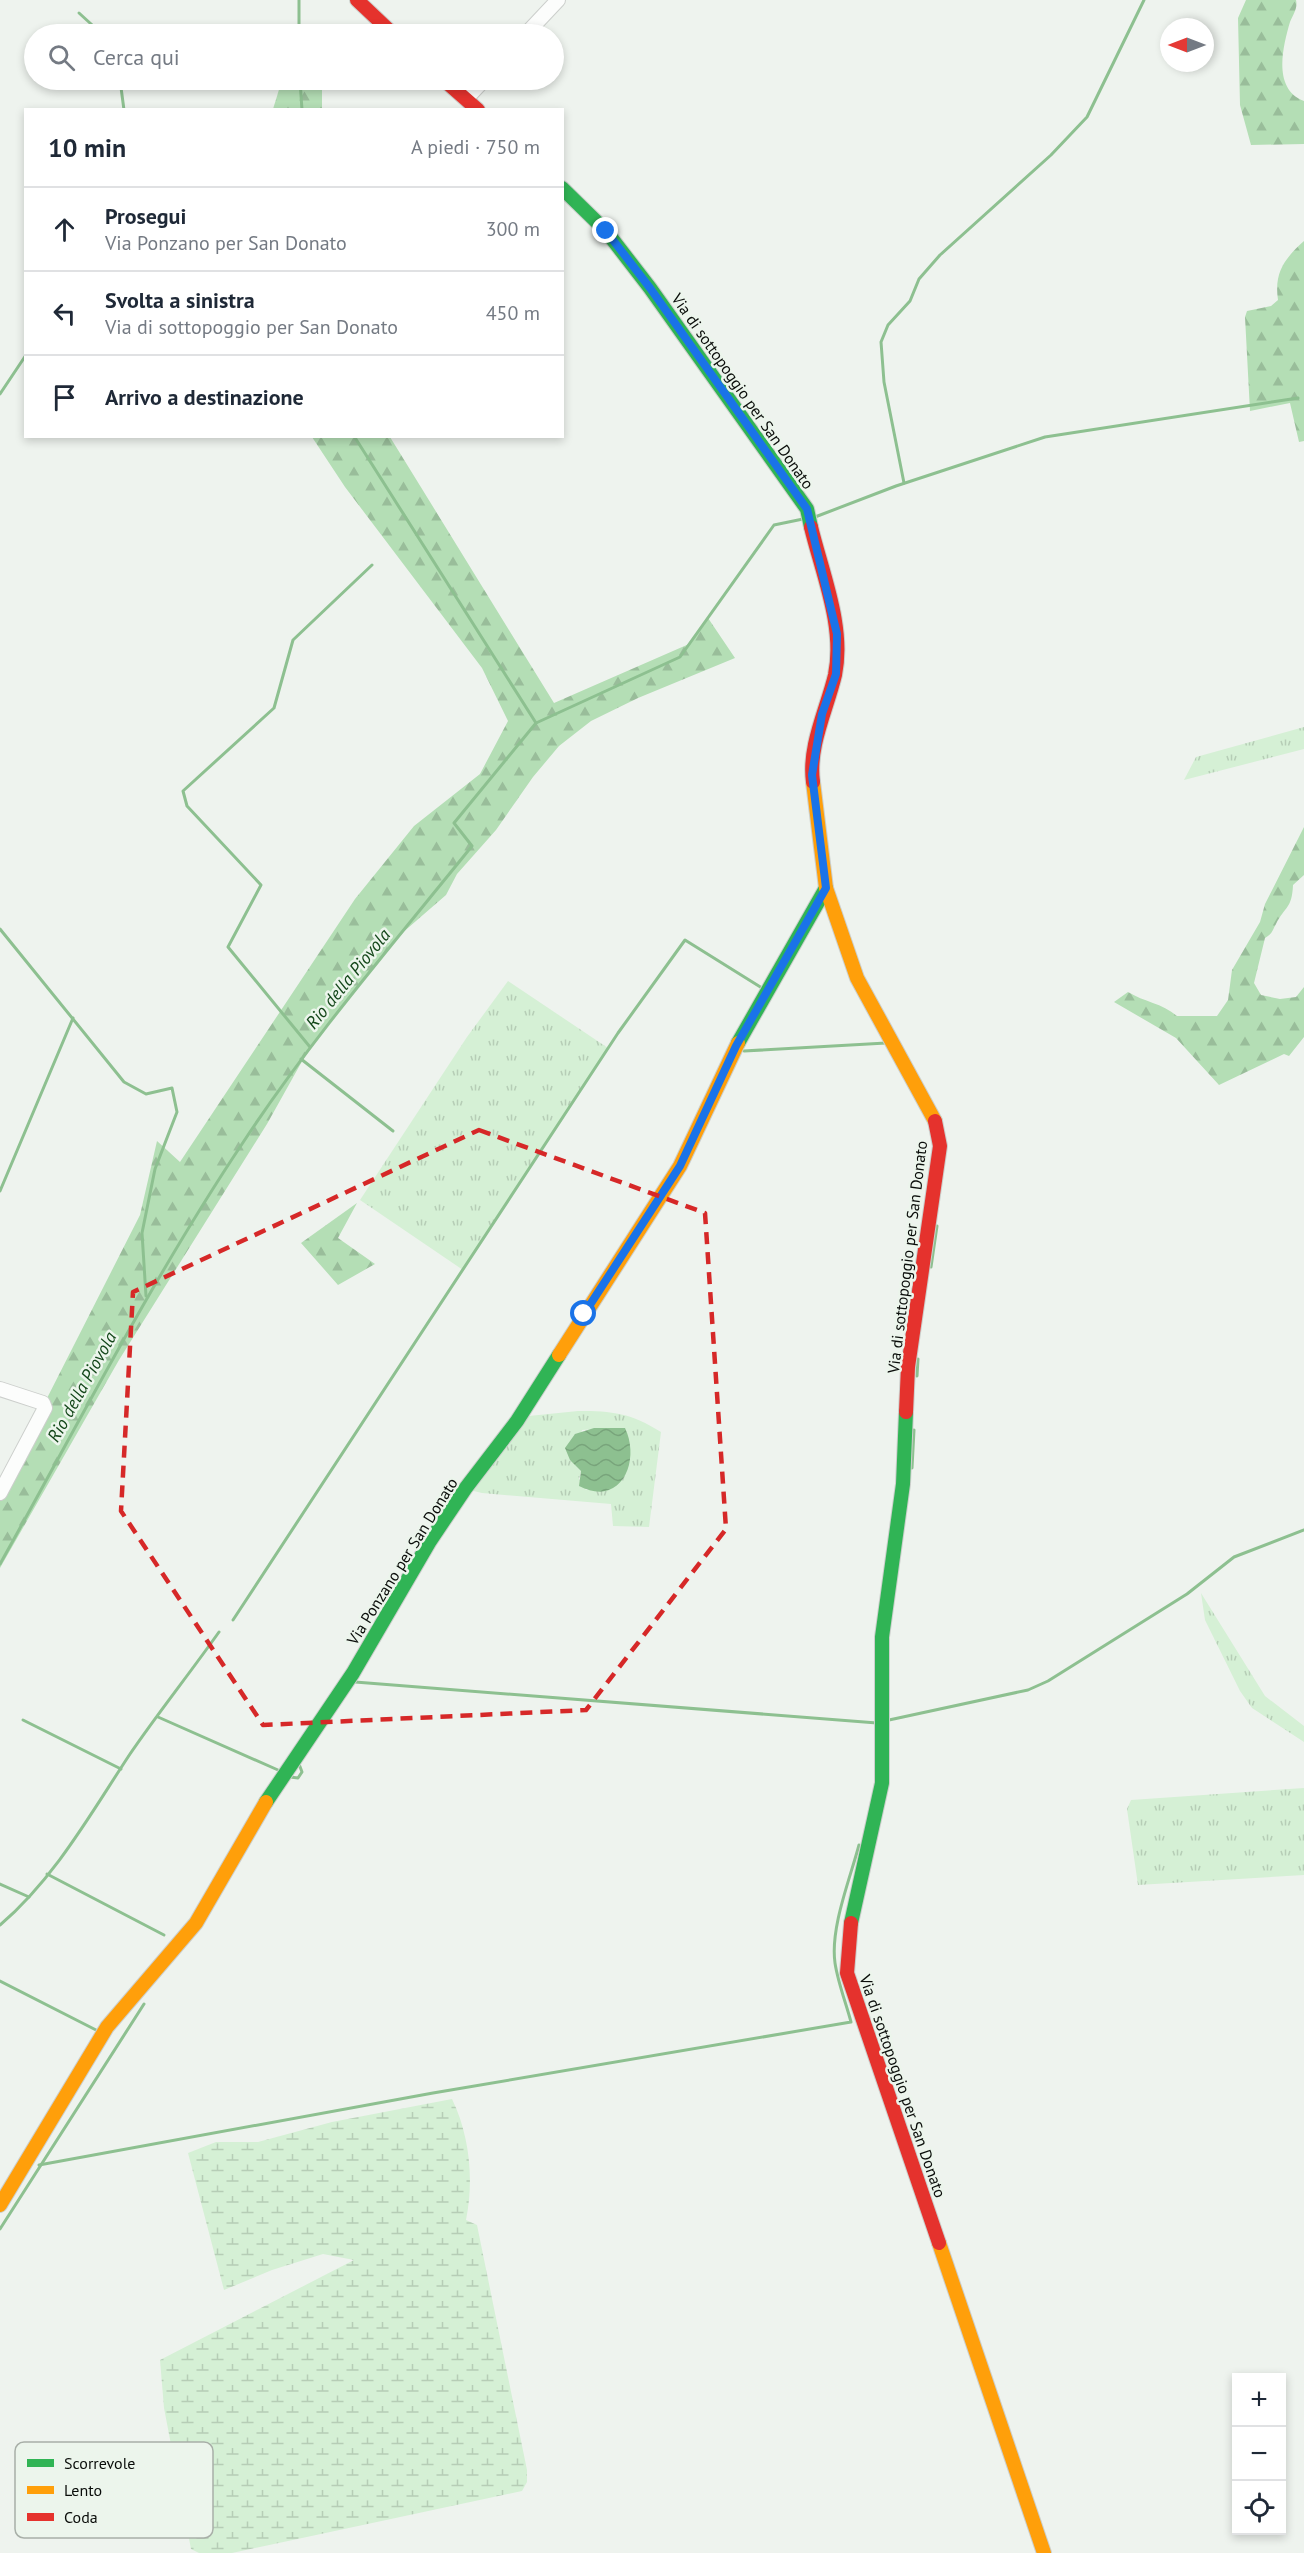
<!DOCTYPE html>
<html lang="it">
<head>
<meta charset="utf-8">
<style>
	body { margin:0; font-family:"PT Sans",sans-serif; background:#f2f2f3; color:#1f2937 }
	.controls { position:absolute; right:18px; bottom:18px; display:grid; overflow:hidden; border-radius:0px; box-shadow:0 3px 9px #0003 }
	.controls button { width:54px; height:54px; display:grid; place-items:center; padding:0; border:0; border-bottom:2px solid #e0e1e3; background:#fff; color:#1f2937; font:30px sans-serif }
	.compass { position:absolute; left:1160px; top:18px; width:54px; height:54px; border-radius:50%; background:#fff; box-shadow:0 3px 9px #0003; rotate:270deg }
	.stop { position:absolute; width:18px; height:18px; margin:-14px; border:4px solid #1a73e8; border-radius:50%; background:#fff }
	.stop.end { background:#1a73e8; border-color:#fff; box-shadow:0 2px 6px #0008 }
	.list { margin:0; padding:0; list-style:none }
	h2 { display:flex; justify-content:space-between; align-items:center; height:78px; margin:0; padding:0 24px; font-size:26px }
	h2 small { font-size:20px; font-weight:400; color:#747a83 }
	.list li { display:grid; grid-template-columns:39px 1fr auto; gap:18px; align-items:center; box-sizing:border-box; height:84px; padding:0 24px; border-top:2px solid #e0e1e3 }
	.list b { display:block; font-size:22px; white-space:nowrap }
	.list p { margin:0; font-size:20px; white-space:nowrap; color:#747a83 }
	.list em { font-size:20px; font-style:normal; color:#747a83 }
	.icon { flex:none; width:33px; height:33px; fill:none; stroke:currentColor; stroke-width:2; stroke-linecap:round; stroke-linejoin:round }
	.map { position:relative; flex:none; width:1304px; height:2553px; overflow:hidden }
	.search { position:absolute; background:#fff; box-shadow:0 3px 9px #0003; left:24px; top:24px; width:540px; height:66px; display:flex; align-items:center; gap:15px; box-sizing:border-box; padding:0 21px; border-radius:33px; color:#747a83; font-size:22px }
	.panel { position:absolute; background:#fff; box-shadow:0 3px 9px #0003; left:24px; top:108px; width:540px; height:330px; border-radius:0px }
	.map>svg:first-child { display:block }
</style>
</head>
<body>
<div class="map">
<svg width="1304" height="2553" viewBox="0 0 1304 2553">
	<defs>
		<pattern id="grass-tufts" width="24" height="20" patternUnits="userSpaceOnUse" patternTransform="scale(1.5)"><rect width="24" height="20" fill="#d5f0d5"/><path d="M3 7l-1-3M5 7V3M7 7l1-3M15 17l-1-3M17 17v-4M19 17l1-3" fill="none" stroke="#b6cdb6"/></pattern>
		<pattern id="forest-firs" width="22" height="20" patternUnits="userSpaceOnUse" patternTransform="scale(1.5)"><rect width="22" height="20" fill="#b4deb5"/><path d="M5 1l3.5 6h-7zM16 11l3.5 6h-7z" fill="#99bd9a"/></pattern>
		<pattern id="wetland-marsh" width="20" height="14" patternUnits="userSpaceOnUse" patternTransform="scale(1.5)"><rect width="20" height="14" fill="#d5f0d5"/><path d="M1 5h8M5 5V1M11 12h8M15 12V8" fill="none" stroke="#b6cdb6"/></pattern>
		<pattern id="water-waves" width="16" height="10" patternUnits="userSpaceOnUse" patternTransform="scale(1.5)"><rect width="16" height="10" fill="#8dc090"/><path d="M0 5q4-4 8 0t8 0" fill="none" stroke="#78a47b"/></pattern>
	</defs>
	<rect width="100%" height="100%" fill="#eef3ee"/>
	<g fill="url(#grass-tufts)" fill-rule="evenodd">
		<polygon points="1304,727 1304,749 1184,780 1196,757"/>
		<polygon points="508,981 608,1048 463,1270 360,1200 467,1037"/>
		<path d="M578 1411C613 1411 631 1413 661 1432L649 1527 613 1526 611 1504 482 1493 465 1489 519 1417ZM611 1428 610 1489 586 1490 579 1479 581 1471 575 1465 582 1430Z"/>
		<polygon points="1201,1593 1265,1696 1304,1726 1304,1742 1252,1708 1240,1691 1205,1620"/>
		<polygon points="1304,1788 1304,1875 1138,1885 1127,1809 1131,1800"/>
	</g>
	<g fill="url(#forest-firs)">
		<path d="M1246 0H1296C1298 8 1293 15 1290 22 1282 49 1273 89 1304 101V144L1251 145 1240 105 1238 18Z"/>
		<polygon points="282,80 322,80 322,109 273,109"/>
		<path d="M1304 241V441L1299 442 1290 403 1250 411 1245 317 1247 311 1271 306 1278 300C1274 273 1284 259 1304 241Z"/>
		<polygon points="312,437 390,437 554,703 689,644 708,618 735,658 638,698 591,721 559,746 533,777 496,830 457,874 446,895 401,934 310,1047 267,1124 119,1360 0,1568 0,1480 41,1410 140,1215 157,1141 180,1162 355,899 414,826 480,774 508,721 482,668 345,487"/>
		<path d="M1304 827V875L1293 885C1292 909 1285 906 1276 924 1272 931 1273 933 1265 938L1254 983 1261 995 1280 999 1296 997 1304 987V1037L1289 1056 1284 1054 1219 1085 1176 1038 1114 1002 1128 992C1144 1002 1162 1003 1177 1016H1217L1228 1000 1232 970 1260 922 1265 904Z"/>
		<polygon points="357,1203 338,1238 375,1264 338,1285 301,1243"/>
	</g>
	<path fill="url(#wetland-marsh)" d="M452 2099C470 2136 474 2181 466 2220L477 2225 527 2470V2482L522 2491 232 2553H199L191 2549 164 2408 160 2360 354 2260 323 2254 272 2270 224 2290 188 2153 216 2142H258L332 2122Z"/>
	<path fill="url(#water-waves)" d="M594 1428H625C641 1461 621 1508 579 1486L581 1471 570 1460 565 1448 575 1434Z"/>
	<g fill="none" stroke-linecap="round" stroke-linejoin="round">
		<g stroke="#8dc090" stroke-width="3">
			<polyline points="299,0 299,34"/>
			<polyline points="79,13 102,34"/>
			<polyline points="120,80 124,110"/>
			<polyline points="300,80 302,110"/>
			<polyline points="0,394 26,355"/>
			<polyline points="354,436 536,723"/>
			<polyline points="904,483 884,382 881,342 888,325 910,301 919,279 940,255 1051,155 1087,117 1144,0"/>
			<polyline points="815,517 896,486 1045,437 1298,398"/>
			<polyline points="0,929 124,1082 146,1094 172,1088 177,1112 155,1169 142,1233 146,1296"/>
			<polyline points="310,1047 228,947 261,885 187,806 183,791 274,708 293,640 372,565"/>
			<polyline points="744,1051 886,1043"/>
			<polyline points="301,1059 393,1131"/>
			<polyline points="0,1191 73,1018"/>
			<polyline points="931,1267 937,1226"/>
			<polyline points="917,1376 918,1359"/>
			<polyline points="912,1468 914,1430"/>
			<path d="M0 1564C79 1423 152 1279 242 1144 311 1039 393 944 472 846L454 823 536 723 680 657 774 525 803 519"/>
			<polyline points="233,1620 618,1033 685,940 762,988"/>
			<polyline points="355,1682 877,1723"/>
			<polyline points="158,1717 278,1770"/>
			<polyline points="23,1720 121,1769"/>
			<polyline points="889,1720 1028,1690 1048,1681 1187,1594 1234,1557 1304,1530"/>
			<polyline points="290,1777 298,1778 302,1772 299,1764"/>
			<polyline points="47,1874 164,1935"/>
			<polyline points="0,1884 29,1897"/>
			<path d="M0 1925C55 1878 91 1813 130 1754 158 1713 190 1673 219 1632"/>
			<polyline points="0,1981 98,2031"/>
			<path d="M39 2165 433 2093 851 2022C846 2003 838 1983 835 1963 830 1928 850 1879 859 1845"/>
			<polyline points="0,2229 144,2004"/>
		</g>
		<g stroke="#cccfcc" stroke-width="16">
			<g id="street">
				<polyline points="526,34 558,0"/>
				<polyline points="466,99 484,80"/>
				<polyline points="0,1389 43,1403 45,1408 0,1493"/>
			</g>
		</g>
		<g stroke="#cccfcc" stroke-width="16">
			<g id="fast">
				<polyline points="562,188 606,231 650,288 807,509 811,527"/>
				<polyline points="738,1043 826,888"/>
				<polyline points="266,1802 353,1673 430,1541 465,1489 517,1421 559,1355"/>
				<polyline points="851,1923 882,1783 882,1637 903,1484 906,1412"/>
			</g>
		</g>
		<g stroke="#cccfcc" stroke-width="16">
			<g id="slow">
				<polyline points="813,782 826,888 857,978 935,1121"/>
				<polyline points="559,1355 680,1166 738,1043"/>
				<polyline points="0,2205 107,2027 196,1923 266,1802"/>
				<polyline points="939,2243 1044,2553"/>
			</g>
		</g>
		<g stroke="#cccfcc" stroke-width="16">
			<g id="jam">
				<polyline points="357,0 393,34"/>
				<polyline points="444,80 478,110"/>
				<path d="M811 527C822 573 845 627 835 675 827 709 808 746 813 782"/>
				<polyline points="906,1412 908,1367 940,1146 935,1121"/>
				<polyline points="851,1923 847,1973 939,2243"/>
			</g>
		</g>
		<use href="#street" stroke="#fcfdfc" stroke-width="14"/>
		<use href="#fast" stroke="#30b455" stroke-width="14"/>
		<use href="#slow" stroke="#ff9f0a" stroke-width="14"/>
		<use href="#jam" stroke="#e5322d" stroke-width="14"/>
	</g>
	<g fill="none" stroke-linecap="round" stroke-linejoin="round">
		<polyline stroke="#1a73e8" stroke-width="8" points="584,1314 680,1166 736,1046 826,888 812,775 822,714 836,674 837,634 807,509 650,288 606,231"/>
	</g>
	<path fill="none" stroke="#d62828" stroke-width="4.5" stroke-dasharray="12 8" stroke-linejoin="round" d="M479 1130 705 1213 726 1529 586 1710 263 1725 121 1511 133 1292Z"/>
	<g text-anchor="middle" stroke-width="5" stroke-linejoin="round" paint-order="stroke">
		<g font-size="16" fill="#0a0d0a" stroke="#ecf5ec">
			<text transform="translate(743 391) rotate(55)" y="6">Via di sottopoggio per San Donato</text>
			<text transform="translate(907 1257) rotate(-83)" y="6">Via di sottopoggio per San Donato</text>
			<text transform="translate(402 1561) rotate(-58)" y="6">Via Ponzano per San Donato</text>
			<text transform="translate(903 2086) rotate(71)" y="6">Via di sottopoggio per San Donato</text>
		</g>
		<g font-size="18" font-style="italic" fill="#14471a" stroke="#ecf5ec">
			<text transform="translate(348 979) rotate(-51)" y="6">Rio della Piovola</text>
			<text transform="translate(82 1387) rotate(-61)" y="6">Rio della Piovola</text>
		</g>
	</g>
	<rect x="15" y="2442" width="198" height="96" rx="9" fill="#ecf5ec" stroke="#a8afa8" stroke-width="1.5"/>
	<rect x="27" y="2459" width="27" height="8" fill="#30b455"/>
	<rect x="27" y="2486" width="27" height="8" fill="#ff9f0a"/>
	<rect x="27" y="2513" width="27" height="8" fill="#e5322d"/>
	<g font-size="16" fill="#0a0d0a">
		<text x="64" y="2469">Scorrevole</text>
		<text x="64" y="2496">Lento</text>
		<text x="64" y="2523">Coda</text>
	</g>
</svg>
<div class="controls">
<button>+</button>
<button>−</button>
<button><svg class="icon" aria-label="locate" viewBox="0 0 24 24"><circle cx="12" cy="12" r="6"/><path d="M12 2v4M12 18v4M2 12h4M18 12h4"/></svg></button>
</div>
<svg class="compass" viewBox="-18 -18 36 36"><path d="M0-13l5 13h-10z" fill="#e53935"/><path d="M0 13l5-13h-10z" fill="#747a83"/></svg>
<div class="stop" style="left:584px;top:1314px"></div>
<div class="stop end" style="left:606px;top:231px"></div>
<div class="search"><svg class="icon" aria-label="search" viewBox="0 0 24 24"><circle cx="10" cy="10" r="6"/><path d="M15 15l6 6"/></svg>Cerca qui</div>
<section class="panel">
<h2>10 min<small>A piedi · 750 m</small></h2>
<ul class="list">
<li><svg class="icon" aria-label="ahead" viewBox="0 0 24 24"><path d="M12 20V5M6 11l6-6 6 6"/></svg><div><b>Prosegui</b><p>Via Ponzano per San Donato</p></div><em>300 m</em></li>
<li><svg class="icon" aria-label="left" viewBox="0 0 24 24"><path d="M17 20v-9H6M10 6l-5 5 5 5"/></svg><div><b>Svolta a sinistra</b><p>Via di sottopoggio per San Donato</p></div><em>450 m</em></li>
<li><svg class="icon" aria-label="arrive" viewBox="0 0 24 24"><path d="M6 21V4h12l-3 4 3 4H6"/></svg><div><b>Arrivo a destinazione</b></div></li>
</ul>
</section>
</div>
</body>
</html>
